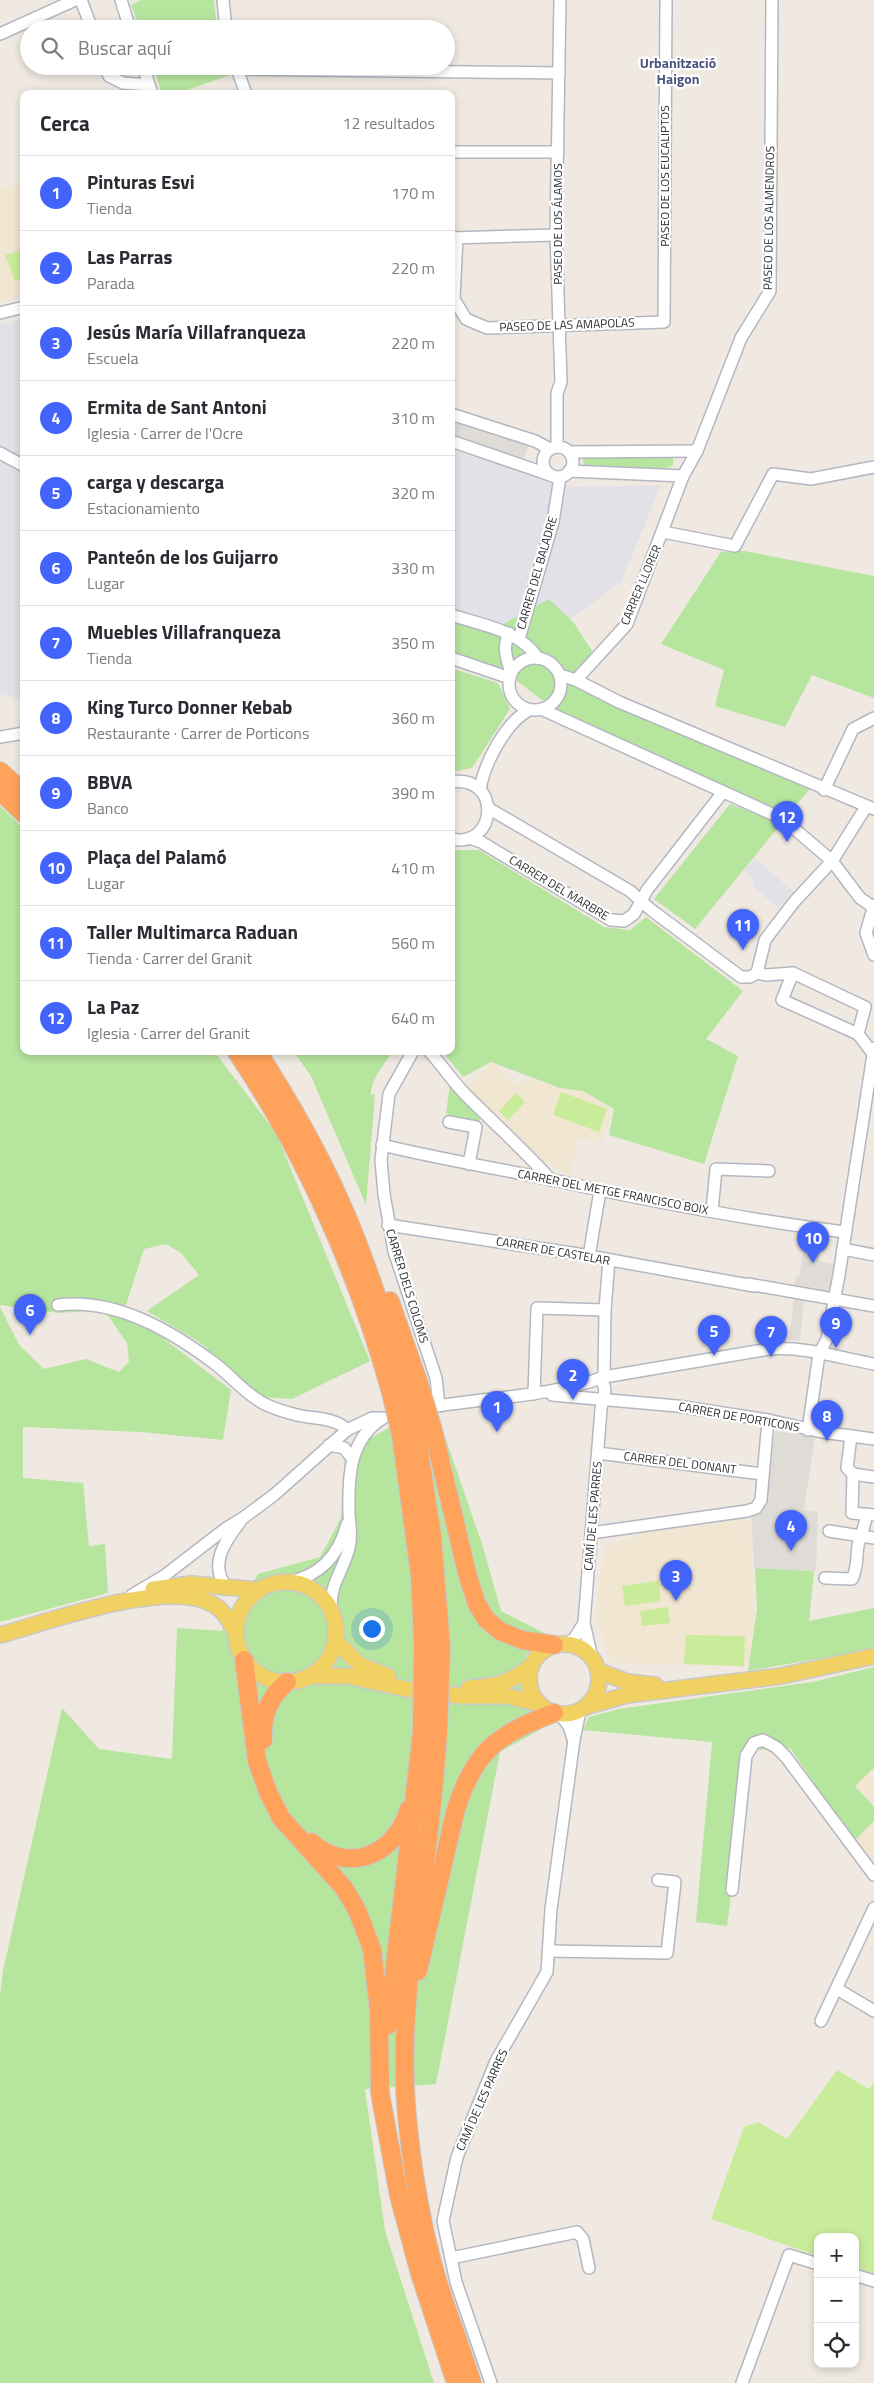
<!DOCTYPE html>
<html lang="es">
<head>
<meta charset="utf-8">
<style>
	body { margin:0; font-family:"Titillium Web",sans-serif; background:#f2f2f3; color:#2b2b33 }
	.controls { position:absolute; right:15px; bottom:15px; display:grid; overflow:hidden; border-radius:10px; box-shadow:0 2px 8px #0003 }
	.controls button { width:45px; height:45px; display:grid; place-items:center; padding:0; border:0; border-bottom:1px solid #e1e1e2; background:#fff; color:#2b2b33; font:25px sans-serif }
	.you { position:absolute; left:371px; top:1628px; width:18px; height:18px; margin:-12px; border:4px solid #fff; border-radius:50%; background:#1a73e8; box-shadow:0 0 0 8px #1a73e833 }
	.badge { display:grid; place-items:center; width:32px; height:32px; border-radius:50%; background:#4264fb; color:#fff; font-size:16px; font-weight:700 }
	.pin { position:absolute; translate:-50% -41px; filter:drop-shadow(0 1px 2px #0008) }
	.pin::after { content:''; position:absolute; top:26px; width:18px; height:15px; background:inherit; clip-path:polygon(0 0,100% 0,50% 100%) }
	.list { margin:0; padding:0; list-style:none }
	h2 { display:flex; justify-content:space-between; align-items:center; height:65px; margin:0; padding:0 20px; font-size:21px }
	h2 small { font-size:16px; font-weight:400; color:#7c7c81 }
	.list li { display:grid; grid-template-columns:32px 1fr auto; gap:15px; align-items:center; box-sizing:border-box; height:75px; padding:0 20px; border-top:1px solid #e1e1e2 }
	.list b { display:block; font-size:19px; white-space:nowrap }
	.list p { margin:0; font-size:16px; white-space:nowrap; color:#7c7c81 }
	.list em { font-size:16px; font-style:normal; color:#7c7c81 }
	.icon { flex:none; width:28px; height:28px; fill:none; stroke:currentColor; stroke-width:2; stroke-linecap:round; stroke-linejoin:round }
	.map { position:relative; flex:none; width:874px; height:2383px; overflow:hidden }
	.search { position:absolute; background:#fff; box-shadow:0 2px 8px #0003; left:20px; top:20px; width:435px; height:55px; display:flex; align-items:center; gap:12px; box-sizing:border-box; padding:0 18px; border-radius:28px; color:#7c7c81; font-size:19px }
	.panel { position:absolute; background:#fff; box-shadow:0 2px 8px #0003; left:20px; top:90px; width:435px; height:965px; border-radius:10px }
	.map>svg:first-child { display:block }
</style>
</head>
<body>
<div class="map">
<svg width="874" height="2383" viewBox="0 0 874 2383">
	<rect width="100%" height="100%" fill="#efe9e1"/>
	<g fill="#e3e1e8">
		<polygon points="24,318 24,700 0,694 0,324"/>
		<polygon points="451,450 575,487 661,485 621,582 569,620 549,599 501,626 451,611"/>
		<polygon points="755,858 793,891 779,908 752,886 755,881 744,871"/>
	</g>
	<g fill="#f0e6d1">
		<polygon points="24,181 24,296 0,302 0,189"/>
		<polygon points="492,1062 518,1086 526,1078 556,1087 583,1091 614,1109 601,1143 581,1139 577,1142 570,1177 541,1159 467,1089"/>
		<polygon points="749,1518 755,1612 748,1667 611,1663 596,1615 598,1589 605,1547 642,1533"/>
		<polygon points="867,1773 874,1778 874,1807 855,1786"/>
		<polygon points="874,1821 874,1870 853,1842"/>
	</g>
	<g fill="#b6e59e">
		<polygon points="141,0 214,0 217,29 140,29 131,5"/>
		<polygon points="153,66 228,66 230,75 176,94 162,94"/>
		<polygon points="673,455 673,465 664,469 589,467 584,465 582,456"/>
		<polygon points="744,551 874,576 874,698 812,675 785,727 715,706 724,670 661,644 721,552"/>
		<polygon points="549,599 574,623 592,651 580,686 810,789 788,814 558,713 501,668 451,653 451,611 500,626"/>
		<polygon points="451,668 498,683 510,709 472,768 451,772"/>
		<polygon points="730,804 781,824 695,929 654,899"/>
		<polygon points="0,806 24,829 24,1051 214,1051 276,1133 370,1361 292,1399 261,1397 202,1344 147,1311 199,1275 181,1253 166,1244 144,1249 125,1308 105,1310 159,1335 231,1390 223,1440 141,1432 23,1427 23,1478 83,1483 89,1546 105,1544 108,1593 0,1622 0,1307 19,1345 44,1369 86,1359 119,1372 129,1362 127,1343 104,1310 58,1313 0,1305"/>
		<polygon points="451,850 479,850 604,927 630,930 646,917 743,991 706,1039 738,1056 704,1164 609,1135 614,1109 583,1091 560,1088 491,1062 463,1077 442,1051 451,1051"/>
		<path d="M293 1051H393C384 1065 371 1078 371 1095L375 1094 366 1205 311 1076Z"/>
		<polygon points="450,1083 480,1118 479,1123 446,1114"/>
		<polygon points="390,1427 442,1428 483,1547 501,1611 548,1635 525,1656 529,1709 545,1727 500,1752 436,2084 365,2089 385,2231 434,2383 0,2383 0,1996 3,1971 62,1708 99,1749 172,1759 177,1628 222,1631 258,1574 320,1557 341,1518 345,1453"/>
		<polygon points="755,1568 814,1571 809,1621 874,1608 874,1649 748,1671 757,1609"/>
		<polygon points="874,1667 874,1768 855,1786 874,1807 874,1821 853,1842 791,1749 750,1750 727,1926 696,1922 712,1742 583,1730 589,1717 619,1709 813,1682"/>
	</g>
	<g fill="#c9ec9a">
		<polygon points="24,249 24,278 15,281 5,255"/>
		<polygon points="561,1092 607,1109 599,1132 553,1115"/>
		<polygon points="516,1093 525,1102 508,1120 499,1111"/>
		<polygon points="658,1581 661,1601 625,1606 622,1586"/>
		<polygon points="668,1607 670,1623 642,1626 640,1611"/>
		<polygon points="686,1635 745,1636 744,1666 684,1664"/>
		<polygon points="837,2070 869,2089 874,2081 874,2274 855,2268 855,2237 818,2237 818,2256 711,2219 744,2127 758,2122 787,2139"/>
	</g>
	<g fill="#dfdcd8">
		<polygon points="451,419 529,444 524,459 451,436"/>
		<polygon points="807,1231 822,1234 819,1261 834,1264 831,1292 794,1286 796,1276 799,1276"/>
		<polygon points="794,1298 804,1300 800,1341 789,1340"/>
		<polygon points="775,1431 815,1437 804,1510 818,1512 816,1570 814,1571 754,1568 751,1516 758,1515 765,1507"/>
	</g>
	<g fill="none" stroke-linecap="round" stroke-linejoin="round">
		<g stroke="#b4b7c1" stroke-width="14">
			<g id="minor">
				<polyline points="81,0 92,29"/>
				<polyline points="121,0 130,29"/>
				<polyline points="223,0 226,29"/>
				<polyline points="0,34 75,0"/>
				<polyline points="105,66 109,76 123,83 149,85"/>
				<polyline points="143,66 152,94"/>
				<polyline points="236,66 246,94"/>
				<polyline points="237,69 559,73"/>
				<polyline points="451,152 558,152"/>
				<polyline points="451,238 556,235"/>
				<polyline points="457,238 454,299 466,319 487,328 664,322 666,0"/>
				<polyline points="0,313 24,307"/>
				<polyline points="451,414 535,441 550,449"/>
				<polyline points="451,441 553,476"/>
				<polyline points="557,447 557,393 561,382 556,235 560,0"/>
				<circle cx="558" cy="462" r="15"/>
				<polyline points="569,452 697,451"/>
				<polyline points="0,453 24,466"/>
				<polyline points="569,471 683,476"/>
				<polyline points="663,532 735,546 773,474 811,479 874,467"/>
				<path d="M451 615C482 625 519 630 538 658"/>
				<path d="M509 633C502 648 507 659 511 673"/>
				<polyline points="519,639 553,522 560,477"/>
				<polyline points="451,658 510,678"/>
				<circle cx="535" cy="684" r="26"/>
				<polyline points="560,675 576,680 619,702 874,809"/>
				<polyline points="576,680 627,624 683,476 697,451 741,338 770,291 772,0"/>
				<polyline points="541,709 783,819 832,861 860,898 873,907"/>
				<polyline points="0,737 24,733"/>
				<path d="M451 782C502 774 498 849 451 839"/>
				<path d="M480 790C484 764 505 723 529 710"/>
				<polyline points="824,790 853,729 874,718"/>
				<polyline points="488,808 630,891 650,909 741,977 750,977 757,973"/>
				<polyline points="470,838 481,842 611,920 624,921 634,914 647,890 723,792"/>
				<polyline points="874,905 866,933 874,955"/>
				<polyline points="757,973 765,940 794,902 832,861 866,807"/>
				<polyline points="757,973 766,975 793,973 865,1007 858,1034 874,1055"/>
				<polyline points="793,973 782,1000 858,1034"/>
				<polyline points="413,1051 389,1094 381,1160 384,1194 394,1251 436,1378 439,1406"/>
				<path d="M429 1051C442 1065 453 1082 466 1095 495 1124 524 1150 551 1180"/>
				<polyline points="449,1122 476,1127 469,1164"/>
				<path d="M382 1145C439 1159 496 1168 553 1180 650 1201 747 1220 845 1232"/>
				<polyline points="712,1211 716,1169 769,1171"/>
				<polyline points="388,1225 578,1254 754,1286"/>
				<polyline points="843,1249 874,1255"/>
				<polyline points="589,1256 600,1191"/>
				<polyline points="748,1284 874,1306"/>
				<path d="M58 1305C115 1298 170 1330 214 1363 229 1374 242 1390 258 1400 268 1407 285 1412 297 1415 312 1419 336 1417 347 1430"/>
				<polyline points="604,1377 605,1310 609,1260"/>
				<polyline points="534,1394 537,1308 605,1310"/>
				<polyline points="552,1395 677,1406 768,1420 822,1432 874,1439"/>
				<path d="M431 1407C489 1397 549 1397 604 1377L769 1349C803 1346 841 1358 874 1364"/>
				<polyline points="808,1430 819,1354 827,1339 839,1275 874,1048"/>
				<polyline points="851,1436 847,1468 853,1474 852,1513 874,1515"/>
				<polyline points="329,1445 344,1448 352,1458"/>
				<polyline points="598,1453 762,1474"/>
				<polyline points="853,1474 874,1477"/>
				<polyline points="829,1531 874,1538"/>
				<polyline points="591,1533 747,1511 756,1508 761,1500 768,1420"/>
				<path d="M825 1578 852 1579C858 1568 856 1558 858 1546 860 1535 866 1526 866 1514"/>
				<path d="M288 1582C321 1576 339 1555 347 1524"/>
				<path d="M226 1587C209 1564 225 1541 240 1522"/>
				<polyline points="132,1595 164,1576 225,1529 243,1518 274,1495 347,1430 372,1418 383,1418"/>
				<path d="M331 1610C330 1582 343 1572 349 1548 352 1536 350 1526 349 1514 348 1477 349 1439 383 1418"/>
				<polyline points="565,1644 574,1639 584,1623"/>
				<path d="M592 1658 584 1623 601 1409C603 1397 609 1389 600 1379"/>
				<polyline points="560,1715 569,1726 573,1739"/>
				<polyline points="732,1890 746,1756 754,1743 763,1740 776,1747 786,1757 874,1875"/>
				<polyline points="549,1951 667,1953 675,1882 658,1880"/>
				<polyline points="837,1989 874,2011"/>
				<polyline points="821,2021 874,1908"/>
				<polyline points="451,2258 577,2232 583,2239 589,2268"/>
				<polyline points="855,2275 874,2281"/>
				<polyline points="491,2383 456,2282 443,2221 457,2157 496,2061 547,1972 551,1909 574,1740 580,1711"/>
				<polyline points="742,2383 789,2255 818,2264"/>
			</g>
		</g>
		<g stroke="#c9c9c9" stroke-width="18">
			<g id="major">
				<circle cx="286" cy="1632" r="50"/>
				<polyline points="153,1589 191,1584 259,1590"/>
				<path d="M0 1635C48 1622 168 1578 212 1604 224 1610 229 1621 236 1632"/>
				<polyline points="335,1640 360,1665 388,1676"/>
				<circle cx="564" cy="1679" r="35"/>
				<polyline points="598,1671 628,1682 655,1685"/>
				<polyline points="310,1676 347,1676 411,1690 462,1696 507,1696 537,1703"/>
				<path d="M469 1688C497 1686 511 1683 532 1665"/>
				<polyline points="588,1706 627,1695 781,1676 874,1656"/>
			</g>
		</g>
		<g stroke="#c9c9c9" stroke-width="20">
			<g id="highway">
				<polyline points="0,771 24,793"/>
				<polyline points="0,791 24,814"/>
				<path d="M236 1051C306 1155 356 1268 390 1389"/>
				<path d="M257 1051C288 1099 317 1149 340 1201 367 1261 386 1323 404 1386"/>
				<polyline points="390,1301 418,1381"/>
				<polyline points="433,1430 468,1577 477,1604 486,1619 500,1631 522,1640 554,1645"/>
				<polyline points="416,1433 432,1535 441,1647"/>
				<polyline points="401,1435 420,1575 423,1644"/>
				<polyline points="244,1660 257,1761 268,1792 281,1818 344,1888 357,1910 372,1949 379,2011 380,2093 399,2196 420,2274 456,2383"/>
				<path d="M438 1733C435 1776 431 1818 425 1861 412 1945 399 2030 407 2116 412 2169 421 2224 436 2276 447 2312 461 2347 472 2383"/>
				<path d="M263 1740C262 1716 268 1698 287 1682"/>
				<path d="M311 1842C349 1875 395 1855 409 1809"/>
				<path d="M418 1971 456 1809C474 1752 498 1733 554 1713"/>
				<polyline points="388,2025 422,1732"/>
			</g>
		</g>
		<use href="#minor" stroke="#fff" stroke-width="11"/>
		<use href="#major" stroke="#f2d163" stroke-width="15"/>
		<use href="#highway" stroke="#ffa35c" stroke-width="18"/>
		<g stroke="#c9c9c9" stroke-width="20" stroke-linecap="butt">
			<g id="highway-bridge">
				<polyline points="418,1381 433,1430"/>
				<polyline points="404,1386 416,1433"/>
				<polyline points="390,1389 401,1435"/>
				<polyline points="422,1732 423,1644"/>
				<polyline points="438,1733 441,1647"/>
			</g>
		</g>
		<use href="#highway-bridge" stroke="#ffa35c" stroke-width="18"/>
	</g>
	<g text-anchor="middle" stroke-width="4.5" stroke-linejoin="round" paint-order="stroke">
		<g font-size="12" fill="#2e2e2e" stroke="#fff">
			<text transform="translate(665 176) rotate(-90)" y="4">PASEO DE LOS EUCALIPTOS</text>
			<text transform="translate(769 218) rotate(-89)" y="4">PASEO DE LOS ALMENDROS</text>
			<text transform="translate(558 224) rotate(-90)" y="4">PASEO DE LOS ÁLAMOS</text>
			<text transform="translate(567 325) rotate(-2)" y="4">PASEO DE LAS AMAPOLAS</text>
			<text transform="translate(537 573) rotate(-74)" y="4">CARRER DEL BALADRE</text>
			<text transform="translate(641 585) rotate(-67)" y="4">CARRER LLORER</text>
			<text transform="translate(559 888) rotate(31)" y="4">CARRER DEL MARBRE</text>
			<text transform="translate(613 1192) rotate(11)" y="4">CARRER DEL METGE FRANCISCO BOIX</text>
			<text transform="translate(553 1251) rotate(10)" y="4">CARRER DE CASTELAR</text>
			<text transform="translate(407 1286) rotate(73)" y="4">CARRER DELS COLOMS</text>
			<text transform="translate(739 1417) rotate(10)" y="4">CARRER DE PORTICONS</text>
			<text transform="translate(680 1463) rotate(7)" y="4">CARRER DEL DONANT</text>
			<text transform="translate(593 1516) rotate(-85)" y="4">CAMÍ DE LES PARRES</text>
			<text transform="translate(482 2100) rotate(-66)" y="4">CAMÍ DE LES PARRES</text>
		</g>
		<g font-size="14" font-weight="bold" fill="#4d5680" stroke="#fff">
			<text x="678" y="68">Urbanització<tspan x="678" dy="16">Haigon</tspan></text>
		</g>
	</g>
</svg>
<div class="controls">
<button>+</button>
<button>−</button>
<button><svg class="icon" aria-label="locate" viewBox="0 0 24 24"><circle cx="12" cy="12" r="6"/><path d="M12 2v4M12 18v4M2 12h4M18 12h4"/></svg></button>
</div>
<div class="you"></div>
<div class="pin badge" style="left:497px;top:1432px">1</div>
<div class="pin badge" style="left:573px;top:1400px">2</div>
<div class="pin badge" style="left:676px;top:1601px">3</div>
<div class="pin badge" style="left:791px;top:1551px">4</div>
<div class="pin badge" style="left:714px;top:1356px">5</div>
<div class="pin badge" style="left:30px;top:1335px">6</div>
<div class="pin badge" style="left:771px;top:1357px">7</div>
<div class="pin badge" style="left:827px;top:1441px">8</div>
<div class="pin badge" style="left:836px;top:1348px">9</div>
<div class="pin badge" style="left:813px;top:1263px">10</div>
<div class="pin badge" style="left:743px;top:950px">11</div>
<div class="pin badge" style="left:787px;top:842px">12</div>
<div class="search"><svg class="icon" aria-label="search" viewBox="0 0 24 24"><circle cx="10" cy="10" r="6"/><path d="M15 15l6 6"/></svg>Buscar aquí</div>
<section class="panel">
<h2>Cerca<small>12 resultados</small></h2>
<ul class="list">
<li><span class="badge">1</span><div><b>Pinturas Esvi</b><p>Tienda</p></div><em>170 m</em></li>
<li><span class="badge">2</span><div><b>Las Parras</b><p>Parada</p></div><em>220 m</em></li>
<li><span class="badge">3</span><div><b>Jesús María Villafranqueza</b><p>Escuela</p></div><em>220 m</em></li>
<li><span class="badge">4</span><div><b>Ermita de Sant Antoni</b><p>Iglesia · Carrer de l'Ocre</p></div><em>310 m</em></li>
<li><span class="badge">5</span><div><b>carga y descarga</b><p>Estacionamiento</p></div><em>320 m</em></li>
<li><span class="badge">6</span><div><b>Panteón de los Guijarro</b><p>Lugar</p></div><em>330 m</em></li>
<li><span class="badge">7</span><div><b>Muebles Villafranqueza</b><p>Tienda</p></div><em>350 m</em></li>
<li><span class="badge">8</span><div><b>King Turco Donner Kebab</b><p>Restaurante · Carrer de Porticons</p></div><em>360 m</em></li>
<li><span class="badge">9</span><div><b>BBVA</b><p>Banco</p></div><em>390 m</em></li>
<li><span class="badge">10</span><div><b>Plaça del Palamó</b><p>Lugar</p></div><em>410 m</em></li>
<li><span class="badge">11</span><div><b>Taller Multimarca Raduan</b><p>Tienda · Carrer del Granit</p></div><em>560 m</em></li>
<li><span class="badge">12</span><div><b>La Paz</b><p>Iglesia · Carrer del Granit</p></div><em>640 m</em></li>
</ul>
</section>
</div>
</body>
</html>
